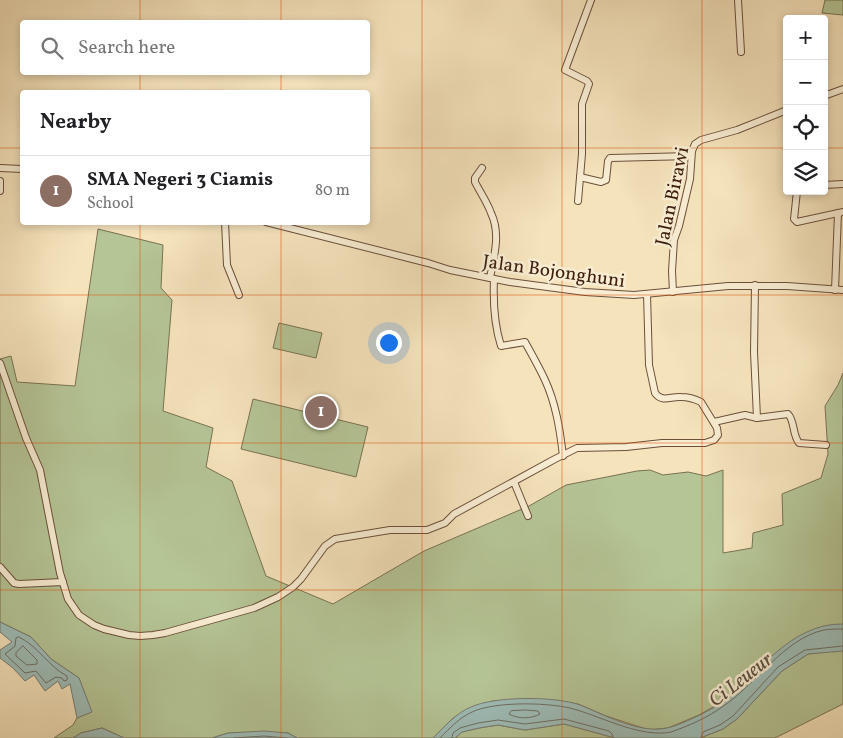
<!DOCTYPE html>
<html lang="en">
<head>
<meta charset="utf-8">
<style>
	body { margin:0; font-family:Vollkorn,serif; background:#f2f2f2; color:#202124 }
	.controls { position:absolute; right:15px; top:15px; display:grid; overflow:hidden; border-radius:5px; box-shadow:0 2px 8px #0003 }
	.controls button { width:45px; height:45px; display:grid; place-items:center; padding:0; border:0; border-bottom:1px solid #e0e0e0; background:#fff; color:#202124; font:25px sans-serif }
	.you { position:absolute; left:388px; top:342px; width:18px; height:18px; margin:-12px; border:4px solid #fff; border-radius:50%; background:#1a73e8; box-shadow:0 0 0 8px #1a73e833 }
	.badge { display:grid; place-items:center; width:32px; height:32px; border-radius:50%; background:#ea580c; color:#fff; font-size:16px; font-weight:700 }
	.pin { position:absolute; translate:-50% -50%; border:2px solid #fff; box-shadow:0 1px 5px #0006 }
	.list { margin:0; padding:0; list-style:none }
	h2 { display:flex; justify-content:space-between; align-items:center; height:65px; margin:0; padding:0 20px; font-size:21px }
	h2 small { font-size:16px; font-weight:400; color:#757577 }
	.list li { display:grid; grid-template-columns:32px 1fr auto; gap:15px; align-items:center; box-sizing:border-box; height:70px; padding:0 20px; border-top:1px solid #e0e0e0 }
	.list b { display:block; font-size:19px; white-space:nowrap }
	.list p { margin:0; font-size:16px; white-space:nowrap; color:#757577 }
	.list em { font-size:16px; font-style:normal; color:#757577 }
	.icon { flex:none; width:28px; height:28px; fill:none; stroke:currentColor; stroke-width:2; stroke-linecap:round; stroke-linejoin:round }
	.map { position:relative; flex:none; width:843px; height:738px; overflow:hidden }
	.search { position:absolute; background:#fff; box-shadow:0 2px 8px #0003; left:20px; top:20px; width:350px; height:55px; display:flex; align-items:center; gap:12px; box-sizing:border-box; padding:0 18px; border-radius:5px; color:#757577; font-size:19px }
	.panel { position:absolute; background:#fff; box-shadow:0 2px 8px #0003; left:20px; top:90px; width:350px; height:135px; border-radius:5px }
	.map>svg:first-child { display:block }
</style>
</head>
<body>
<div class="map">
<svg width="843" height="738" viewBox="0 0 843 738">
	<rect width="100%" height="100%" fill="#f5e3bc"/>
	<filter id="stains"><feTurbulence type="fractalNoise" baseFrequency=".004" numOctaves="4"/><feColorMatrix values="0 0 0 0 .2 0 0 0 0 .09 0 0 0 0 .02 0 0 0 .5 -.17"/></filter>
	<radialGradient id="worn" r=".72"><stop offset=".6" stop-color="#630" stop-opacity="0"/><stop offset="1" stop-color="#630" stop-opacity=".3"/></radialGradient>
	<g fill="#b5c596" stroke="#797252">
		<polygon points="825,0 843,0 843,15 822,13"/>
		<polygon points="98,229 163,245 161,288 172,300 163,411 213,428 206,467 232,481 266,576 333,604 424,551 529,506 566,485 637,471 650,470 663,475 688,472 706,476 723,470 723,553 752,548 753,533 783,525 782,494 821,478 828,454 825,406 838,385 843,373 843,624 742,684 720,703 699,715 668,728 649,730 606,716 578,704 557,701 526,699 492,701 453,718 433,738 297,738 288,733 228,733 212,738 124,738 102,728 81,733 73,738 54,738 73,725 77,718 91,712 79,678 51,659 31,637 0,622 0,359 11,356 17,382 75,386"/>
		<polygon points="279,323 322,333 316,358 273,348"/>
		<polygon points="253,399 368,427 356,477 241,449"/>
		<polygon points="838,650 843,651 843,704 775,738 700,738 723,729 737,719 782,671 808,654"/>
		<polygon points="564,724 615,738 455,738 462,732 479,728 498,725 525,730"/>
	</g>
	<g fill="#9ebdb8" stroke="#777d74">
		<polygon points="0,622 31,637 51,659 79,678 92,712 77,718 70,684 62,689 58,681 45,691 34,675 25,681 13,668 0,658 0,650 12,642 0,632"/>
		<path d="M843 624V651L808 654 782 671 737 719 723 729 700 738H615L564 724 525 730 498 725 479 728 462 732 455 738H433C444 727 456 713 471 707 495 696 555 696 580 705 605 715 639 734 667 728 681 725 710 711 722 702 759 673 791 623 843 624Z"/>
		<polygon points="102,728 124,738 73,738 81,733"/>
		<polygon points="264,731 288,733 297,738 212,738 228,733"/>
	</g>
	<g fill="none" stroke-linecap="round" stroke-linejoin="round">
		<g stroke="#6e6e64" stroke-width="1">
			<path d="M19 637C38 646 49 667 67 676V680L64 681 62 678 56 677 46 683 36 671 25 673 5 654 15 646 16 638Z"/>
			<polygon points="23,646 37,660 37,664 27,665 16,656 16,653"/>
			<path d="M526 710 538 711 540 714C531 719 518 719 509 714L511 711Z"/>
			<polyline points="234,738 264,736 286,738"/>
			<path d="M440 738C450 728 459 718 472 712 495 701 553 702 577 710 604 718 642 738 671 732 688 726 707 718 722 707 756 685 783 639 824 630 830 629 837 629 843 629"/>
			<polyline points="452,738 453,733 460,728 478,723 498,720 525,724 564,719 609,731 612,734 613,738"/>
			<polyline points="701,738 703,732 720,725 733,716 778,667 805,650 843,646"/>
		</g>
		<g stroke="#6b4f3a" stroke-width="8">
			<g id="street">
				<polyline points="738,0 741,52"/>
				<polyline points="824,96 843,89"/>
				<polyline points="0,168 22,169"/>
				<path d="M482 168 475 178V182C480 192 487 202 491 213 501 234 494 256 490 278"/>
				<polyline points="580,177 601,182 606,180 608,161 610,158 691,156"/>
				<polyline points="0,181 0,191"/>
				<polyline points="824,185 843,184"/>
				<polyline points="797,191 794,219 797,222 843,212"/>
				<polyline points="578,201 582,154 582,104 589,84 587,81 565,70 591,0"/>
				<polyline points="225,222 227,265 239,295"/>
				<polyline points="266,222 428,263 450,270 510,282 585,292 634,295 728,286 787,286 843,290"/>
				<path d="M494 279C493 302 494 324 501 346L525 342C532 355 539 367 545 380 556 404 560 430 563 456"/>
				<polyline points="755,285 754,352 757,418"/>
				<polyline points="835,290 838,213"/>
				<polyline points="673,292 672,271 674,240 679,226 690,179 692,151 695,144 701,140 737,130 787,110"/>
				<path d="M0 363 26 438 40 470 60 573 68 599 79 615 94 625 104 629 129 635 140 636 153 635 165 633 254 608 278 597 293 587 301 579 325 546 335 539 390 530H427L445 523 454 514 555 459 577 448 626 447 662 443H705L714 440 718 435 717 428 701 402C695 399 688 397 681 397 671 396 662 403 655 393L649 365 647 294"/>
				<path d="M714 422 745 415 757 418 788 414C795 421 792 434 799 443L826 445"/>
				<polyline points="514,482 528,516"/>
				<polyline points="0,567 14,583 19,584 63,582"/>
			</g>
		</g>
		<use href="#street" stroke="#f8edd3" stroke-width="6"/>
	</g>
	<path fill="none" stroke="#df560c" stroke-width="1" stroke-opacity="0.55" d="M140 0V22M281 0V22M422 0V738M562 0V738M702 0V738M140 72V92M281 72V92M0 148H22M368 148H787M824 148H843M140 222V738M281 222V738M0 295H843M0 443H843M0 590H843"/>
	<g text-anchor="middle" stroke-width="5" stroke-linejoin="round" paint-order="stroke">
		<g font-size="19" fill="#3d1e0f" stroke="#f8edd3">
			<text transform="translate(671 196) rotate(-78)" y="7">Jalan Birawi</text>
			<text transform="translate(554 270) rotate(8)" y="7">Jalan Bojonghuni</text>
		</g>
		<g font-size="20" font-style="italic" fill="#5a4e42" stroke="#f8edd3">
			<text transform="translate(740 679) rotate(-38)" y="7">Ci Leueur</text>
		</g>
	</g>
	<rect width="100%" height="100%" filter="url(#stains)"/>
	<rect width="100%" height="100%" fill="url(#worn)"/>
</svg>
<div class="controls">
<button>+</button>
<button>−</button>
<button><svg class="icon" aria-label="locate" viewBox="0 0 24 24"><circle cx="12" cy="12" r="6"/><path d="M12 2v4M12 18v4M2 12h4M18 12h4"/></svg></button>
<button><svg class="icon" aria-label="layers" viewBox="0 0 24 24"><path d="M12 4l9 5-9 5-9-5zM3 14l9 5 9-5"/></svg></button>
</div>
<div class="you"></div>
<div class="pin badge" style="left:321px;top:412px;background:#8d6e63">1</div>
<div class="search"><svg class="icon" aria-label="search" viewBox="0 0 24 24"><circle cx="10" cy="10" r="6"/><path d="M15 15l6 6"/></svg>Search here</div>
<section class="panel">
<h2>Nearby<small></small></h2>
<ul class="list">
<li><span class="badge" style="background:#8d6e63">1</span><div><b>SMA Negeri 3 Ciamis</b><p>School</p></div><em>80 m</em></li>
</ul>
</section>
</div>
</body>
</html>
